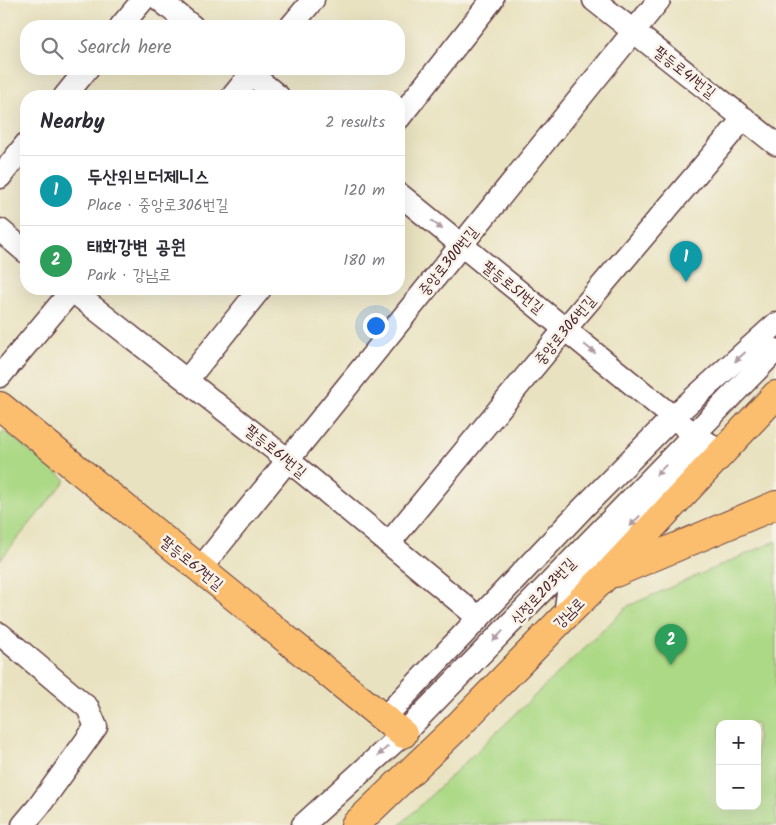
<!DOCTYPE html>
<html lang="en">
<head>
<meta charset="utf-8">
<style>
	body { margin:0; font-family:Kalam,"Poor Story",sans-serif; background:#f2f2f3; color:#2b2b33 }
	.controls { position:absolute; right:15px; bottom:15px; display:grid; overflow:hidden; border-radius:10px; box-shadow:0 5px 20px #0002 }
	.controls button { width:45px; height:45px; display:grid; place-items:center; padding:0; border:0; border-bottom:1px solid #e1e1e2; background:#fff; color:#2b2b33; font:25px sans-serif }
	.you { position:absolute; left:375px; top:325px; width:18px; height:18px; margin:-12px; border:4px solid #fff; border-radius:50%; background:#1a73e8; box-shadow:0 0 0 8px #1a73e833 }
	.badge { display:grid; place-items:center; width:32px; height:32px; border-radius:50%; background:#b5179e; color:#fff; font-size:16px; font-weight:700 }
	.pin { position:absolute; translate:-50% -41px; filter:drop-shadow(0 1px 2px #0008) }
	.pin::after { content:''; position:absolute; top:26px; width:18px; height:15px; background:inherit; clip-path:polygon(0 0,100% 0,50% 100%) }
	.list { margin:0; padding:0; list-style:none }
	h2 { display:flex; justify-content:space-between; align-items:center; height:65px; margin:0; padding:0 20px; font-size:21px }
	h2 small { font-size:16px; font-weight:400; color:#7c7c81 }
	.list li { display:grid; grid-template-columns:32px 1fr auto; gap:15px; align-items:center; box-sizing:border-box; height:70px; padding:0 20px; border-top:1px solid #e1e1e2 }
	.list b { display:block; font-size:19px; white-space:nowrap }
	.list p { margin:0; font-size:16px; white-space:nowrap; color:#7c7c81 }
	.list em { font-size:16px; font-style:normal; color:#7c7c81 }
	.icon { flex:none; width:28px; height:28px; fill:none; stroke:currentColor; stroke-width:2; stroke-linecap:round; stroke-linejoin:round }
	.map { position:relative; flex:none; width:776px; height:825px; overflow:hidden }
	.search { position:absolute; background:#fff; box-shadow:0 5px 20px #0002; left:20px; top:20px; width:385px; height:55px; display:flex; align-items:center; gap:12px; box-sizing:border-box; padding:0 18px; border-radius:20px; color:#7c7c81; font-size:19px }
	.panel { position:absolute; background:#fff; box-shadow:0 5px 20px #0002; left:20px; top:90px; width:385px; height:205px; border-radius:20px }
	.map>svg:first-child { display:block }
</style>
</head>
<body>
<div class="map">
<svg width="776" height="825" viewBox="0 0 776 825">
	<rect width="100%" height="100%" fill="#f7f3e8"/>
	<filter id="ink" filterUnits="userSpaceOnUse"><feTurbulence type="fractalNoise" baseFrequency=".02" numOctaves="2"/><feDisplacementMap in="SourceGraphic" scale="10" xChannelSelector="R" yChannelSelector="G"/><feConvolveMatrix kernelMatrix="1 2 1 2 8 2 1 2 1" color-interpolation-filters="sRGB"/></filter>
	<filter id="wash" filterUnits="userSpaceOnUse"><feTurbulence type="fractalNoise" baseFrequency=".0096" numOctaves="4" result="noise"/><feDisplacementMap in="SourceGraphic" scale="20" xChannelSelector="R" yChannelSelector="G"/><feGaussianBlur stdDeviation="1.12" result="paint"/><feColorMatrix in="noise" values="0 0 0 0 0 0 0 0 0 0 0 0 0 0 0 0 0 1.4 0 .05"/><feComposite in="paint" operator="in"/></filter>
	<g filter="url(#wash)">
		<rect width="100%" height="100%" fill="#e9e2c0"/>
		<g fill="#acd985" stroke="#7b7c58" fill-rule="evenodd">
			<polygon points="4,431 66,480 0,560 0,436"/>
			<path d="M776 541V825H400L628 606ZM720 724H757V806H720Z"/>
		</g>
	</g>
	<g filter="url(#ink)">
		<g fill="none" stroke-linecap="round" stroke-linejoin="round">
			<g stroke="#623c41" stroke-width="25">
				<g id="minor">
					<polyline points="160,0 192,26"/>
					<polyline points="594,0 776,144"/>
					<polyline points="121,26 143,0"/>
					<polyline points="291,26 313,0"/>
					<polyline points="245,69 278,96"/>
					<polyline points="65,96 87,69"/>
					<polyline points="233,96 255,69"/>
					<polyline points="399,118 492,0"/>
					<polyline points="0,177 26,144"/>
					<polyline points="399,194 685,427"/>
					<polyline points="0,230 26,252"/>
					<polyline points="70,289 288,460 479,618"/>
					<polyline points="0,376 73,289"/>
					<polyline points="187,380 260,289"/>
					<polyline points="389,543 565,329 744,118"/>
					<polyline points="200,569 659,0"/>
					<polyline points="565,616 568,592 708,443"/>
					<polyline points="0,634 88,708 96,727 39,806 23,825"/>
					<polyline points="383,719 584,507 673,417 776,324"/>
					<polyline points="303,825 403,734 776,350"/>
				</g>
			</g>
			<g stroke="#623c41" stroke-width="30">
				<g id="major">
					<polyline points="0,406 403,734"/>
					<polyline points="615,573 776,505"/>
					<polyline points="355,825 454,730 565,616 606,576 776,395"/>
				</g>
			</g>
			<use href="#minor" stroke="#fff" stroke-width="22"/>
			<use href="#major" stroke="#fbbd6e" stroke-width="28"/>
		</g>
		<defs><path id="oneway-solid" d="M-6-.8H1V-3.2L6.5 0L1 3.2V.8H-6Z" transform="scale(1.25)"/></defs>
		<g fill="#ae9aa0">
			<use href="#oneway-solid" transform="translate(437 225) rotate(39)"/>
			<use href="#oneway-solid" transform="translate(590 349) rotate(39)"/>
			<use href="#oneway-solid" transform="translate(740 357) rotate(138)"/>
			<use href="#oneway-solid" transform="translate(661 470) rotate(134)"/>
			<use href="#oneway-solid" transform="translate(635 521) rotate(133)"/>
			<use href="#oneway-solid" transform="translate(498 636) rotate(134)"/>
			<use href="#oneway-solid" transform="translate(383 751) rotate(137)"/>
		</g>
	</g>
	<g text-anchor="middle" stroke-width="5" stroke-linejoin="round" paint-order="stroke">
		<g font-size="15" fill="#4a1f2b" stroke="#f7f3e8">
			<text transform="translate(685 72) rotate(38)" y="5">팔등로41번길</text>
			<text transform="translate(448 261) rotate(-51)" y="5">중앙로300번길</text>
			<text transform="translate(513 287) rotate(39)" y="5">팔등로51번길</text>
			<text transform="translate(565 330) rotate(-50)" y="5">중앙로306번길</text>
			<text transform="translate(276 451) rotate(39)" y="5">팔등로61번길</text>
			<text transform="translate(192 563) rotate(39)" y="5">팔등로67번길</text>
			<text transform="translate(543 591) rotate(-46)" y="5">신정로203번길</text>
			<text transform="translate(569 613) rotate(-45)" y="5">강남로</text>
		</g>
	</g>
</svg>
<div class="controls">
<button>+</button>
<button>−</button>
</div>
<div class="you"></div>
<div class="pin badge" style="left:686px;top:282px;background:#0f9aa8">1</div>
<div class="pin badge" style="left:671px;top:665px;background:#2e9e5b">2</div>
<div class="search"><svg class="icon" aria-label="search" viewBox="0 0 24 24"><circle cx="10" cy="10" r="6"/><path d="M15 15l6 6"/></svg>Search here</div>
<section class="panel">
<h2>Nearby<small>2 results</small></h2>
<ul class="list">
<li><span class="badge" style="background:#0f9aa8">1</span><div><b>두산위브더제니스</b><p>Place · 중앙로306번길</p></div><em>120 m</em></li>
<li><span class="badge" style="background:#2e9e5b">2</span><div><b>태화강변 공원</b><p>Park · 강남로</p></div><em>180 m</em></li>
</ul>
</section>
</div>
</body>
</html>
